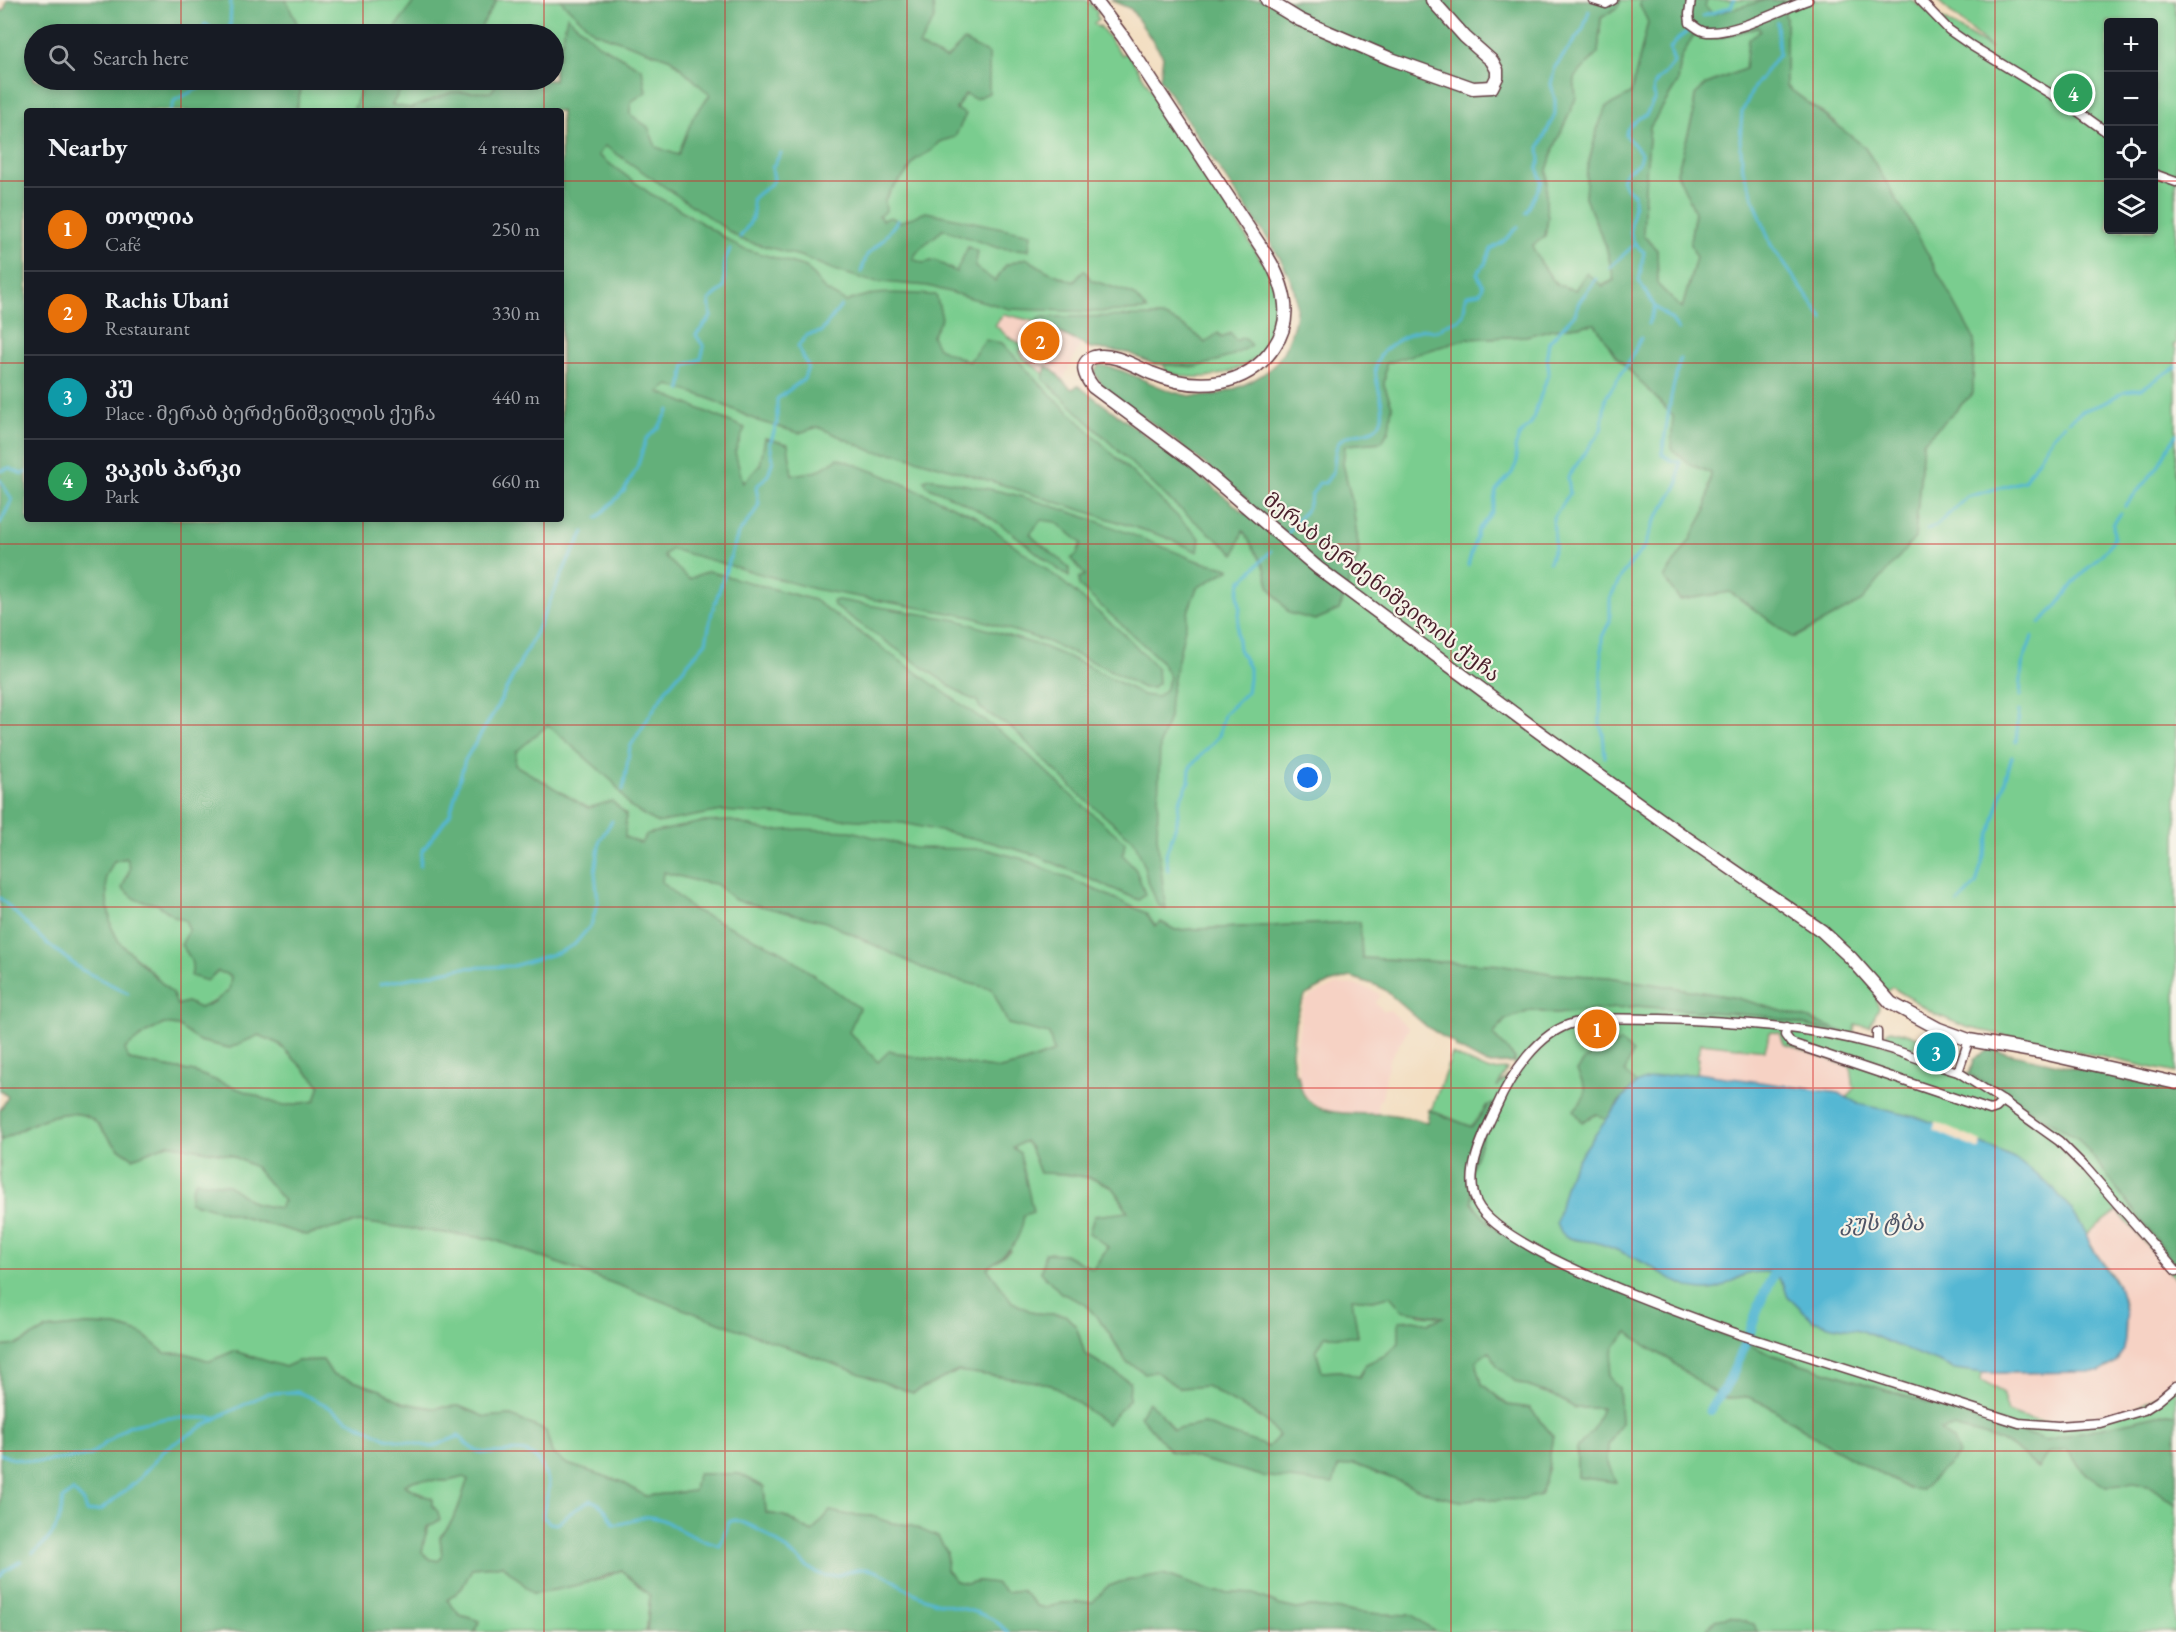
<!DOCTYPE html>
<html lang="en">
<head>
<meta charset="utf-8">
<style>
	body { margin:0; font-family:"EB Garamond","Noto Serif Georgian",serif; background:#20242c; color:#f1f3f6 }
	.controls { position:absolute; right:18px; top:18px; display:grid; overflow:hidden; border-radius:6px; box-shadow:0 3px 9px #0003 }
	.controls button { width:54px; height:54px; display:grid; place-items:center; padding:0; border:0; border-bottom:2px solid #363941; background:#171b24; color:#f1f3f6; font:30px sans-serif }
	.you { position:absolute; left:1308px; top:778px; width:21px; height:21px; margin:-15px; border:4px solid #fff; border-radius:50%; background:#1a73e8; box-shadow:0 0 0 9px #1a73e833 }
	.badge { display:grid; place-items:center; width:39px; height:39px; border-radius:50%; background:#0f766e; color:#fff; font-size:20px; font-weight:700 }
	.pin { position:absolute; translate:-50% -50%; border:3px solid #fff; box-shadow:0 2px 6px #0006 }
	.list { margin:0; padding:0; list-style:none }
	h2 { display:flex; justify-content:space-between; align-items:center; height:78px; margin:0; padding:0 24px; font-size:26px }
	h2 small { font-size:20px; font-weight:400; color:#9ea1a6 }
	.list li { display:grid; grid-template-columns:39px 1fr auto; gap:18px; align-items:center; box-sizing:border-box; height:84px; padding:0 24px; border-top:2px solid #363941 }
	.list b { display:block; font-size:22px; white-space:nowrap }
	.list p { margin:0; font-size:20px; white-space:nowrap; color:#9ea1a6 }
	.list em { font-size:20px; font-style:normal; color:#9ea1a6 }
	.icon { flex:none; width:33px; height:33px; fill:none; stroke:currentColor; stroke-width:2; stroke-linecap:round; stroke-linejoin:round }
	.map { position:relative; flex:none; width:2176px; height:1632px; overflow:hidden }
	.search { position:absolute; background:#171b24; box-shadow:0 3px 9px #0003; left:24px; top:24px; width:540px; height:66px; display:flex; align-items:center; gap:15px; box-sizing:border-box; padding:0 21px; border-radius:33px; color:#9ea1a6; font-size:22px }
	.panel { position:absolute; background:#171b24; box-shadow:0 3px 9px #0003; left:24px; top:108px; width:540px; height:414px; border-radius:6px }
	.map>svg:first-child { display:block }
</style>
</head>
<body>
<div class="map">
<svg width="2176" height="1632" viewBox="0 0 2176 1632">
	<rect width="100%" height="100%" fill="#f7f3e8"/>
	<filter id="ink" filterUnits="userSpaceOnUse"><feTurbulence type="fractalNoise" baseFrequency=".0167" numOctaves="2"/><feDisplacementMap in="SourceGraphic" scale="12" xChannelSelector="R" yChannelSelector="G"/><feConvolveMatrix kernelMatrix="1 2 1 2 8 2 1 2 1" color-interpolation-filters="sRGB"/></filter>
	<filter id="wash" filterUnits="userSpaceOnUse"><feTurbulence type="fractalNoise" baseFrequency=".008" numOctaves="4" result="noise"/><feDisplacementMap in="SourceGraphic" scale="24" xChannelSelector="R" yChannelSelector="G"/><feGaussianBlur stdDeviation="1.35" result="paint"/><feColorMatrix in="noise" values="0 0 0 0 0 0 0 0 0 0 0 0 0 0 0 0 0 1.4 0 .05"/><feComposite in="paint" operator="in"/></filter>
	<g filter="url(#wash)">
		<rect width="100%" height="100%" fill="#f3dec1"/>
		<g fill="#f6d2c4">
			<polygon points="1003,314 1037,322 1081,343 1060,386 1024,358 995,324"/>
			<polygon points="1337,984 1358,985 1378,993 1380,996 1375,1003 1384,1011 1390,1010 1408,1027 1408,1030 1389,1060 1382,1098 1378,1101 1378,1114 1341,1113 1327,1110 1310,1102 1301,1091 1296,1052 1301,1013 1305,1001 1313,995"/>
			<polygon points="1770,1032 1780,1033 1851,1067 1854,1089 1847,1098 1838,1093 1697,1073 1699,1058 1697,1057 1701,1043 1765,1050"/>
			<polygon points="2119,1210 2176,1280 2176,1379 2164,1391 2123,1412 2080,1423 2020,1417 2008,1412 2001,1392 1981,1381 1982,1373 2099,1372 2122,1303 2120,1289 2090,1245 2086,1233"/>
		</g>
		<g fill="#7acd8f" stroke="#62765d" stroke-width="1.5" fill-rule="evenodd">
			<path d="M286 0H1087L1098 13 1096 15 1099 19 1094 23 1098 27 1100 26 1122 55 1127 52 1199 164 1196 167 1200 173 1205 172 1272 277C1275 288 1280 301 1279 313 1277 359 1228 380 1188 377 1180 376 1172 373 1165 371L1164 364H1153L1129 353 1091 348 1037 322 1004 314 995 325 1008 337 1023 345 1020 352 1024 358 1243 529 1265 568 1270 589 1315 620 1339 610 1359 553 1353 506 1343 464 1345 445 1382 442 1392 406 1384 385 1386 363 1466 339 1526 336 1552 329 1595 324 1615 355 1673 416 1689 464 1711 473 1706 510 1690 540 1664 578 1680 600 1730 592 1794 638 1915 538 1923 442 1973 393 1836 123 1786 86V19L1782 0H1911L1991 48 1937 0H2176V344L2173 345 2176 350V1073L1966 1027 1935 1014 1892 987 1876 1001 1879 1007 1870 1026 1856 1025 1854 1036 1879 1042 1969 1074 2079 1139 2176 1266V1280L2118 1211 2086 1234C2093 1256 2113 1270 2120 1290 2127 1308 2130 1346 2115 1362 2111 1366 2105 1369 2100 1372L1982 1373 1981 1381 2002 1392 2008 1412C2056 1435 2140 1420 2176 1379V1414L2167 1413 2046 1440 1773 1355 1560 1267 1493 1227 1472 1203 1471 1170 1487 1105 1472 1127 1429 1110 1432 1108 1452 1054 1487 1070 1507 1069 1497 1087 1514 1070 1515 1058 1493 1035 1505 1020 1532 1010 1555 1014 1637 1006 1763 1016 1848 1035 1809 1019 1737 998 1659 985 1608 977 1554 974 1504 965 1362 958 1360 922 1175 930 1161 922 1054 1052 1021 1064 1000 1069 910 1056 889 1051 1025 1141 1030 1147 1040 1173C1059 1173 1098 1176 1113 1189 1119 1194 1124 1206 1128 1213L1093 1270 1065 1254 1045 1253 1041 1272 1061 1293 1085 1304 1104 1325 1127 1363 1155 1371 1179 1388 1206 1386 1265 1420 1279 1436 1268 1447 1204 1424 1173 1430 1160 1412 1170 1451 1333 1483 1338 1467 1354 1464 1438 1496 1461 1501 1478 1498 1495 1500 1549 1469 1548 1458 1553 1436 1530 1408 1508 1405 1482 1384 1476 1361 1490 1350 1516 1382 1555 1396 1575 1408H1603L1593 1431 1577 1448V1477L1615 1482 1607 1462 1608 1445 1621 1423 1619 1388 1608 1376 1614 1347 1628 1332 1646 1346 1667 1358 1707 1388 1726 1398 1748 1397 1767 1405 1831 1447 1909 1489 1939 1429 1953 1427 1988 1436 2013 1447 2037 1468 2048 1453 2067 1450 2084 1472 2106 1487 2133 1483 2148 1485 2176 1505V1632H1757L1754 1624 1707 1628 1710 1632H1435L1413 1615 1380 1614 1312 1607 1296 1609 1279 1605 1254 1594 1213 1592 1163 1574 1120 1582 1107 1587 1094 1602 1063 1603 1046 1608 1037 1606 1021 1590 1006 1592 979 1581 967 1583 956 1581 946 1570 947 1552 910 1525 891 1523 871 1516 848 1515 830 1511 812 1532 784 1516 766 1513 764 1487 740 1474H698L694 1491 645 1496 622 1482 567 1464 552 1453 546 1431 509 1415 485 1417 459 1406 432 1408 404 1403 380 1390 332 1374 323 1360 298 1361 285 1367 234 1351 210 1361 188 1354 165 1353 142 1334 117 1326 86 1325 46 1329 17 1345 0 1347V1138L2 1140C25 1127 68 1101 93 1120 100 1125 105 1134 111 1141 117 1148 126 1153 133 1158L168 1144 231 1155 255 1167 284 1201 279 1208 255 1204 228 1185 190 1202 306 1235 359 1222 492 1239 913 1393 958 1371 1051 1384 1107 1424 1130 1382 1085 1354 1076 1326 1065 1315 1034 1313 1012 1302 987 1268 1011 1250 83 686 218 524 561 519V111H296L303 80H554V34H302ZM2108 22H2154V230H2108ZM1770 1032 1780 1033 1784 1044 1851 1067 1854 1089 1847 1098 1838 1093 1738 1080 1697 1073 1699 1058 1697 1057 1701 1043 1765 1050Z"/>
			<path d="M1621 0H1640V5L1648 22 1631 95 1598 127 1587 169 1585 197 1606 246 1614 280C1598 288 1570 296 1555 282 1545 272 1538 258 1532 246L1545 236 1548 217 1546 207 1547 170 1554 148 1576 98 1574 78 1598 53 1601 18 1617 8Z"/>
			<polygon points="1699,0 1780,0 1703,22"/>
			<polygon points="1759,27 1760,31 1747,55 1745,69 1707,84 1695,95 1693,116 1677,173 1695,212 1690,241 1696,258 1682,309 1658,285 1657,250 1643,235 1645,185 1650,127 1678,82 1681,58 1693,36 1719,38"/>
			<polygon points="127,858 130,869 125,879 149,903 157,904 175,917 185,920 189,930 193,969 218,971 231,976 230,990 214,1002 200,1008 187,1002 177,1005 156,976 119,942 111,926 107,900 106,877 114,861"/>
			<polygon points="164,1024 178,1026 199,1041 229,1048 259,1035 279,1044 320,1085 315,1101 283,1106 194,1072 129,1060 124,1049 146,1033"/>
			<polygon points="1891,1030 1918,1037 1913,1052 1886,1041 1886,1033"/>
			<polygon points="1390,1296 1421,1315 1444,1317 1429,1323 1413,1320 1399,1343 1384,1356 1366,1364 1359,1378 1340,1371 1322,1372 1316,1351 1325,1336 1358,1336 1351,1298 1372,1300"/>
			<path d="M464 1477 468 1480C464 1488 463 1495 460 1503 456 1515 449 1527 440 1537L442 1556 438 1561 430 1559 422 1552C424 1536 428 1526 438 1512L432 1505V1499L404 1485 415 1480 448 1481Z"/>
			<path d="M503 1565 533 1593 603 1579 621 1570 650 1596 646 1632H475L480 1621 460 1615 447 1600C461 1592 466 1582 472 1568Z"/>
		</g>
		<g fill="#63b07a" stroke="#566852" stroke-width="1.5" fill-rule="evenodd">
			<path d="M7 0H286L302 34H34V80H303L296 111H27V519H561V111H353L360 92 368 80H406L392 105 411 108 452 92H491L499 80H554V60L559 57 567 16 598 44 642 69 646 92 631 102 630 114 648 127 656 147 678 155 693 117 710 95 671 59 594 32 560 0H933L934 19 919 46 946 59 964 41 989 54V93L975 99 965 94 956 109 966 114 955 137 939 142 931 151 916 159 905 175 891 190 885 200 886 211 879 216 882 220 891 217 900 222 926 212 1031 234 1029 250 998 248 943 229C932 241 920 244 913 259L923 263 935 260 956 272 968 247 978 252 975 267 995 281 1006 265 1026 258 1047 271 1074 282 1084 270 1091 280 1133 294 1147 310 1097 312 1010 309 928 286 870 281 834 270 803 257 742 240 605 146 598 155 651 194 676 207 741 248 806 267 825 290 846 302C875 289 905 294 936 295L942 318 932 336 938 348 969 362 985 340 1002 343 1043 387 1200 538 1198 552 1165 537 994 482 898 454 874 452 818 427 799 433 758 421 708 398 669 385 659 392 745 428 735 452 743 483 760 465 765 438 788 444 792 475 818 471 838 458 883 475 977 517 1063 582 1127 637 1157 668 1158 683 1152 688H1143L1104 667 1048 642 972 617 814 589 671 549 664 556 689 579 708 571 814 600 1016 743 1075 799 1125 842 1123 855 1136 870 1145 894 1139 900 1035 855 990 842 903 823 722 811 657 823 630 807 613 782 548 725 516 752 515 765 588 808 612 801 626 814 625 837 641 843 647 834 702 822 732 821 769 831 801 829 851 831 914 848 985 849 1023 859 1105 894 1146 913 1155 926 1161 922 1175 930 1360 922 1362 958 1504 965 1554 974 1608 977 1659 985 1737 998 1809 1019 1854 1036 1763 1016 1637 1006 1555 1014 1532 1010 1505 1020 1493 1035 1515 1058 1513 1063 1487 1064 1455 1047 1456 1045 1426 1026 1385 990 1378 986 1351 977 1329 983 1312 992 1306 995 1301 1004 1295 1023 1292 1053 1295 1075 1298 1074C1299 1080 1300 1087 1303 1093 1318 1120 1360 1112 1386 1114 1399 1115 1414 1119 1427 1122L1429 1110 1472 1127 1488 1105 1494 1104 1471 1171 1472 1203 1493 1227 1560 1267 1773 1355 2046 1440 2167 1413 2176 1414V1505L2148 1485 2133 1483 2106 1487 2084 1472 2067 1450 2048 1453 2038 1468 2013 1447 1988 1436 1953 1427 1940 1430 1953 1440 1959 1455 1922 1490 1909 1489 1831 1447 1767 1405 1748 1397 1726 1398 1707 1388 1667 1358 1646 1346 1628 1332 1614 1347 1608 1376 1619 1388 1621 1423 1608 1445 1607 1462 1616 1482 1577 1477V1448L1593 1430 1602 1408H1575L1555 1396 1516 1382 1497 1366 1490 1351 1476 1361 1482 1384 1507 1405 1530 1408 1553 1436C1549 1456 1549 1476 1540 1495L1525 1499 1495 1500 1478 1498 1461 1501 1438 1496 1354 1464 1338 1467 1333 1484 1262 1476 1170 1451 1140 1416 1148 1402 1160 1412 1173 1430 1204 1424 1268 1447 1279 1436 1265 1420 1206 1386 1179 1388 1155 1371 1145 1373 1127 1362 1104 1325 1085 1304 1061 1293 1041 1272 1045 1253 1064 1254 1093 1269 1108 1247 1089 1233 1094 1216 1128 1212C1124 1205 1119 1193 1113 1188 1096 1175 1060 1173 1040 1173L1030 1147 1025 1141 1013 1148 1020 1153 1033 1212 1024 1215C1020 1244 1009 1251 987 1268L1012 1302 1034 1313 1065 1315 1076 1326 1085 1354 1130 1382 1129 1400 1107 1424 1051 1384 958 1371 913 1393 492 1239 359 1222 306 1235 190 1202 192 1188 196 1181 228 1185 255 1204 279 1208 284 1201 255 1167 231 1155 168 1144 133 1158C126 1153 117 1148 111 1141 105 1134 100 1125 93 1120 68 1101 25 1127 2 1140L0 1138V1110L8 1097 0 1090V10L4 11ZM127 858 130 869 122 888 137 900 157 904 175 917 185 920 189 930 181 945C189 955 195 963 191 976L207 981 218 971 231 976 229 990 214 1002 200 1008 187 1002 177 1005 172 993 119 942 111 926 107 900 106 877 114 861ZM663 872 696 881 716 884 735 900 826 922 939 976 992 989 1008 1024 1049 1034 1054 1052 1021 1064 1000 1069 910 1056 889 1051 878 1062 849 1032 859 1008 779 950 692 909 662 882ZM164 1024 178 1026 199 1041 230 1048 259 1035 279 1044 320 1085 315 1101 283 1106 194 1072 129 1060 125 1049 146 1033ZM1390 1296 1402 1310 1443 1317 1429 1323 1413 1320 1399 1321V1343L1384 1356 1366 1364 1359 1377 1340 1371 1322 1372 1316 1351 1325 1336 1358 1337 1352 1298 1372 1300Z"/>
			<polygon points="415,0 497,0 482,25 480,34 394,34 396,27"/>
			<path d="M1111 0H1621L1617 8 1601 18 1598 53 1574 78 1576 98 1554 148 1547 170 1546 207 1548 217 1545 236 1532 246 1541 263 1556 284 1575 290 1586 273 1603 286 1614 280 1606 246 1585 197 1587 169 1598 127 1606 107 1631 94 1648 22 1640 5V0H1707L1705 7 1714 14 1766 0H1782L1786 19V86L1865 147 1912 225 1974 339 1973 393 1923 442 1915 538 1862 601 1794 638 1730 592 1680 600 1664 578 1690 540 1706 510 1711 473 1689 464 1671 448 1673 416 1615 355 1595 324 1552 329 1526 336 1466 339 1386 363 1384 385 1392 406 1389 430 1382 442 1345 445 1343 464 1353 506 1359 553 1339 610 1315 620 1289 613 1270 588 1265 568 1243 530 1235 554 1175 505 1043 379 1046 366C1060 373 1061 383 1072 389L1078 386 1186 465 1246 514 1248 500C1219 475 1190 452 1160 429 1138 412 1106 398 1094 372L1099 365C1136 370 1169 400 1207 396 1227 394 1259 380 1273 366 1288 350 1298 320 1296 299 1293 268 1251 216 1233 189 1208 153 1184 115 1160 79L1163 56 1131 9ZM1758 27 1760 31 1748 40 1745 69 1707 84 1695 95 1693 116 1677 173 1695 212 1690 241 1696 258 1682 309 1658 285 1657 250 1643 235 1645 185 1650 127 1678 82 1681 58 1693 36 1719 38Z"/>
			<path d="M1161 316C1175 320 1197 333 1205 343L1218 333 1222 338 1231 333 1236 341 1241 338 1246 339 1251 346 1229 357 1197 367 1153 364 1129 353 1091 348 1037 322 1039 317Z"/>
			<path d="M930 478C959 484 990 488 1019 496 1080 513 1137 536 1195 560 1207 565 1219 563 1230 569L1197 588 1189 609 1170 697 1169 717 1160 744 1157 837 1166 909 1158 905 1147 879 1143 862 1134 841 1080 795 1014 730 980 708 977 701 965 696 834 606 833 601 838 600 957 620 1044 647 1084 664 1143 695 1157 697 1165 690 1170 677 1160 660 1079 586V578L1085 575 1071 559 1077 554 1081 543 1056 522 1041 520 1030 534C1041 547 1057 555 1069 568V577C1044 560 1022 539 998 523 976 507 951 497 927 486L924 480Z"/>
			<path d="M1620 1042 1633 1052 1625 1071 1636 1084 1618 1103 1607 1121 1597 1114 1582 1122 1574 1110C1591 1090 1587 1092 1577 1071L1585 1059Z"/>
			<polygon points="1990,1049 2176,1090 2176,1266 2079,1139 1969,1074 1975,1058"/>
			<path d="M86 1325 117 1326 142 1334 165 1353 188 1354 210 1361 234 1351 285 1367 298 1361 323 1360 332 1374 380 1390 404 1403 432 1408 459 1406 485 1417 509 1415 546 1431 552 1453 567 1464 622 1482 645 1496 694 1491 697 1474H740L764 1487 766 1513 784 1516 812 1532 830 1511 848 1515 871 1516 891 1523 910 1525 938 1537 947 1552 946 1570 956 1581 967 1583 979 1581 995 1583 1006 1592 1021 1590 1037 1606 1046 1608 1063 1603 1093 1602 1107 1587 1120 1582 1163 1574 1213 1592 1254 1594 1279 1605 1296 1609 1312 1607 1380 1614 1413 1615 1435 1632H647L650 1596 621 1570C593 1582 564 1590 533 1593L503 1565 472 1568C466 1582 461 1591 447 1600L460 1615 480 1621 475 1632H0V1347L17 1345 46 1329ZM464 1477 468 1480C464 1488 463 1495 460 1503 456 1516 449 1527 440 1537L442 1556 438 1561 430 1559 422 1552 427 1527 440 1520 438 1512 432 1505V1498L421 1495 404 1485 415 1480 448 1481Z"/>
			<polygon points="1730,1617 1754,1624 1757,1632 1710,1632 1707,1628 1715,1620"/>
		</g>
		<path fill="#54b7d3" stroke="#4f6b7f" stroke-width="1.5" d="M1697 1073 1838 1093 1859 1104 1912 1116 1935 1123 2014 1158 2052 1187 2071 1209 2086 1233 2090 1245 2120 1289 2126 1316 2124 1350 2115 1362 2100 1372 1983 1373 1955 1369 1859 1330 1832 1326 1813 1320 1787 1295 1784 1285 1774 1273C1763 1271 1748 1272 1738 1278 1727 1284 1722 1289 1709 1290 1685 1291 1669 1277 1650 1266 1637 1259 1608 1245 1594 1242 1577 1239 1565 1243 1556 1224 1560 1208 1563 1190 1569 1175 1574 1162 1628 1088 1638 1083 1657 1074 1676 1076 1697 1073Z"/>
		<polygon fill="#f3dec1" points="1936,1122 1982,1142 1979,1150 1933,1130"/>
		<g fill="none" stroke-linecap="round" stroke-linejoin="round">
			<g stroke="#54b7d3" stroke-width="3">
				<polyline points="1703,16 1731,7 1734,0"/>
				<polyline points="1777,22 1779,54 1754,87 1742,112 1740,140 1743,170 1771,245 1823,319"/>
				<polyline points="201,34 205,24 220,34"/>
				<polyline points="221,34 230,31 231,0"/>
				<polyline points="170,111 175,100 207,84 205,80"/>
				<polyline points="1526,213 1542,182 1537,167 1540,161 1539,148 1555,114 1555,100 1551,84 1555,67 1583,29 1589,11"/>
				<path d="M740 237C750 224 756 216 752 200 759 191 768 189 774 180L772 168 781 153"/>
				<polyline points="1609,268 1634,245"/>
				<polyline points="861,272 867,255 882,241 898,220"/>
				<polyline points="1648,324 1655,307"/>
				<path d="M1678 330 1672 320 1655 307 1639 281 1644 252C1620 235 1636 219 1634 194L1626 188 1622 179 1626 172 1639 163 1641 153 1626 135 1627 129 1639 118 1646 115 1655 98C1648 80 1667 76 1674 63L1670 49 1678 39 1687 32"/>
				<polyline points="681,389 685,365 701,359 704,347 696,335 711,317 709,300 724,288 725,260 730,249"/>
				<polyline points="2069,421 2082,411 2102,404 2125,391 2141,389 2176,367"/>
				<polyline points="0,471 9,468 22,474 27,472"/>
				<polyline points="0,480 12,500 0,523"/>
				<polyline points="2125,506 2157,468 2176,434"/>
				<polyline points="597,518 624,491 637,468 646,439 659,427 669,410"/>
				<polyline points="1927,529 1936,526 1967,497 2024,481 2054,435 2065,424"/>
				<path d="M1288 533 1308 507 1312 494 1319 483H1325C1328 479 1331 476 1333 471 1336 461 1332 445 1344 438 1357 430 1378 437 1382 417 1386 393 1364 371 1384 351 1391 344 1415 329 1425 329 1430 330 1433 333 1438 330 1443 329 1444 324 1449 323 1451 322 1456 321 1458 320 1467 314 1463 304 1467 295L1480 293 1483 286 1477 273 1485 264 1491 249 1503 242 1518 227"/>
				<polyline points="1549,562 1555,545 1553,518 1570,493 1568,477 1601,430 1606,397 1627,365 1641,338"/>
				<polyline points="1468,565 1478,530 1492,512 1496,490 1512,473 1517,462 1515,448 1519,436 1531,424 1549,372 1547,355 1549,342 1575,314 1579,302 1596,279"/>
				<polyline points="2040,623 2055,608 2077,579 2108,548 2114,537 2113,524 2121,513"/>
				<polyline points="2020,696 2022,665 2032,637"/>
				<polyline points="2016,742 2019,711"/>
				<polyline points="1605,757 1603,734 1600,724 1602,637 1610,621 1610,598 1623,573 1645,546 1653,524 1678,485 1680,462 1672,461 1662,454 1671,397 1680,359"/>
				<polyline points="623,790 630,747 667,688 706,642 712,612 738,534 753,515 759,504 756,487 768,475 773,460 770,444 777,423 777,399 804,379 808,367 798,346 807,335 821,332 841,306"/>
				<polyline points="420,866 422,851 450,814 465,760 495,711 535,634 567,563 584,532"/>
				<polyline points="1168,871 1166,854 1177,822 1179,802 1189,782 1190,767 1219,736 1224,714 1247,692 1249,679 1249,668 1239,649 1237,633 1240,607 1238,594 1241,582 1271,551"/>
				<polyline points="0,898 43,940 80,969 128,993"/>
				<polyline points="1958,903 1976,884 2012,756"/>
				<polyline points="380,984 462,968 513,966 557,953 574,945 591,925 598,902 595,872 600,840 612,821"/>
				<polyline points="0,1454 10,1458 37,1462 89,1456 128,1426 168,1418 217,1418"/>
				<path d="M33 1553C55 1536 59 1526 63 1499L73 1491 83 1501 86 1512 101 1510 136 1482 165 1449 217 1418 268 1393 298 1392 324 1404 347 1419 386 1438 432 1447 459 1436C465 1442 469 1448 477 1451 501 1460 530 1436 544 1471 545 1475 549 1481 549 1485 549 1493 543 1506 543 1517L550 1523 557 1524 573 1511 591 1500C603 1505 608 1512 614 1524 626 1526 637 1515 650 1517 663 1518 669 1524 680 1530 693 1537 706 1542 720 1546L729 1522 735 1520C755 1525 777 1541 793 1555 802 1562 811 1572 823 1575 838 1579 849 1569 863 1569 883 1569 900 1586 916 1594 939 1607 967 1606 990 1618 997 1621 1002 1627 1008 1632"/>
				<polyline points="0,1576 4,1571 21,1561"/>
			</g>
			<polyline stroke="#54b7d3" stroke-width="10" points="1710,1410 1728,1383 1747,1341 1759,1305 1774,1273"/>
		</g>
	</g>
	<g filter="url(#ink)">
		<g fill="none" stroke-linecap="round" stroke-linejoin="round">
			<g stroke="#633c42" stroke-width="11">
				<g id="street">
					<polyline points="1593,0 1606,4 1613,0"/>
					<path d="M1691 0 1689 14 1690 23C1695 26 1700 32 1707 32 1735 34 1780 10 1808 0"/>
					<polyline points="1920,0 1949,30 1972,46 2069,105 2108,133"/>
					<polyline points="2154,174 2176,182"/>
					<polyline points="1787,1027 1785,1035 1791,1043 1990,1110 1996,1108 2003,1101"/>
					<polyline points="1969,1040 1958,1072 2003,1101 2059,1141 2086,1168 2176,1271"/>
					<polyline points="1877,1045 1877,1032"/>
					<path d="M1958 1072C1931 1064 1904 1052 1876 1045 1806 1026 1733 1021 1660 1019 1634 1019 1600 1016 1574 1023 1538 1032 1510 1076 1496 1108 1484 1134 1463 1173 1477 1203 1500 1250 1685 1315 1738 1334L2019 1423 2058 1426 2100 1423 2144 1410 2158 1401 2176 1386"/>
				</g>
			</g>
			<g stroke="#633c42" stroke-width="15">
				<g id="secondary">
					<path d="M1095 0 1123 37 1267 256C1284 284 1295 317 1274 347 1246 389 1195 391 1151 373 1135 366 1112 352 1094 357 1077 363 1086 378 1093 387L1194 462 1318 568 1539 732 1678 832 1822 931 1851 958 1891 1003 1939 1029 1969 1040 2038 1052 2176 1083"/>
					<polyline points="1267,0 1300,20 1391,59 1473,88 1492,87 1497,77 1497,70 1492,61 1465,37 1432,0"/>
				</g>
			</g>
			<use href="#street" stroke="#fff" stroke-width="8"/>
			<use href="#secondary" stroke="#fff" stroke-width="12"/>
		</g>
	</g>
	<path fill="none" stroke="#d62828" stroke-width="1.5" stroke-opacity="0.55" d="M181 0V34M363 0V34M544 0V34M725 0V1632M907 0V1632M1088 0V1632M1269 0V1632M1451 0V1632M1632 0V1632M1813 0V1632M1995 0V1632M181 80V111M363 80V111M544 80V111M0 181H27M561 181H2108M2154 181H2176M0 363H27M561 363H2176M181 519V1632M363 519V1632M544 519V1632M0 544H2176M0 725H2176M0 907H2176M0 1088H2176M0 1269H2176M0 1451H2176"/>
	<g text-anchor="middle" stroke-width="4.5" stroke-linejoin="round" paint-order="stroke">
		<g font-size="21" fill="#4a1f2b" stroke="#f7f3e8">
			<text transform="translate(1382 587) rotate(38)" y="7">მერაბ ბერძენიშვილის ქუჩა</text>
		</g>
		<g font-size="22" font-style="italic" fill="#4e5466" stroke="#f7f3e8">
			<text x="1882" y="1230">კუს ტბა</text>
		</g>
	</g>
</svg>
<div class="controls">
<button>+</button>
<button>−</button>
<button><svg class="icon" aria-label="locate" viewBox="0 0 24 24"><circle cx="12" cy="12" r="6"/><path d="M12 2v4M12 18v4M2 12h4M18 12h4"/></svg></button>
<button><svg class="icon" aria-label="layers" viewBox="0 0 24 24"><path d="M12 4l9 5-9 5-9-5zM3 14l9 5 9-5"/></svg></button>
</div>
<div class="you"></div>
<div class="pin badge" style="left:1597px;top:1029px;background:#e8710a">1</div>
<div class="pin badge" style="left:1040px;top:341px;background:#e8710a">2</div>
<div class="pin badge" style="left:1936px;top:1052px;background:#0f9aa8">3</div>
<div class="pin badge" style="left:2073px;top:93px;background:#2e9e5b">4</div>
<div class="search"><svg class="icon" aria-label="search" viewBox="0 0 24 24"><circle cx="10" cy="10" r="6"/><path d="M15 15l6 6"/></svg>Search here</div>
<section class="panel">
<h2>Nearby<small>4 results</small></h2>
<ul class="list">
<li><span class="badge" style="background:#e8710a">1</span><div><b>თოლია</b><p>Café</p></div><em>250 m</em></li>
<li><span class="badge" style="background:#e8710a">2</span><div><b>Rachis Ubani</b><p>Restaurant</p></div><em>330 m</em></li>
<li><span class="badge" style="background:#0f9aa8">3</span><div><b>კუ</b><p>Place · მერაბ ბერძენიშვილის ქუჩა</p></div><em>440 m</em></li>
<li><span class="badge" style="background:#2e9e5b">4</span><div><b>ვაკის პარკი</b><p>Park</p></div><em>660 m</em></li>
</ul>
</section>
</div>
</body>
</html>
